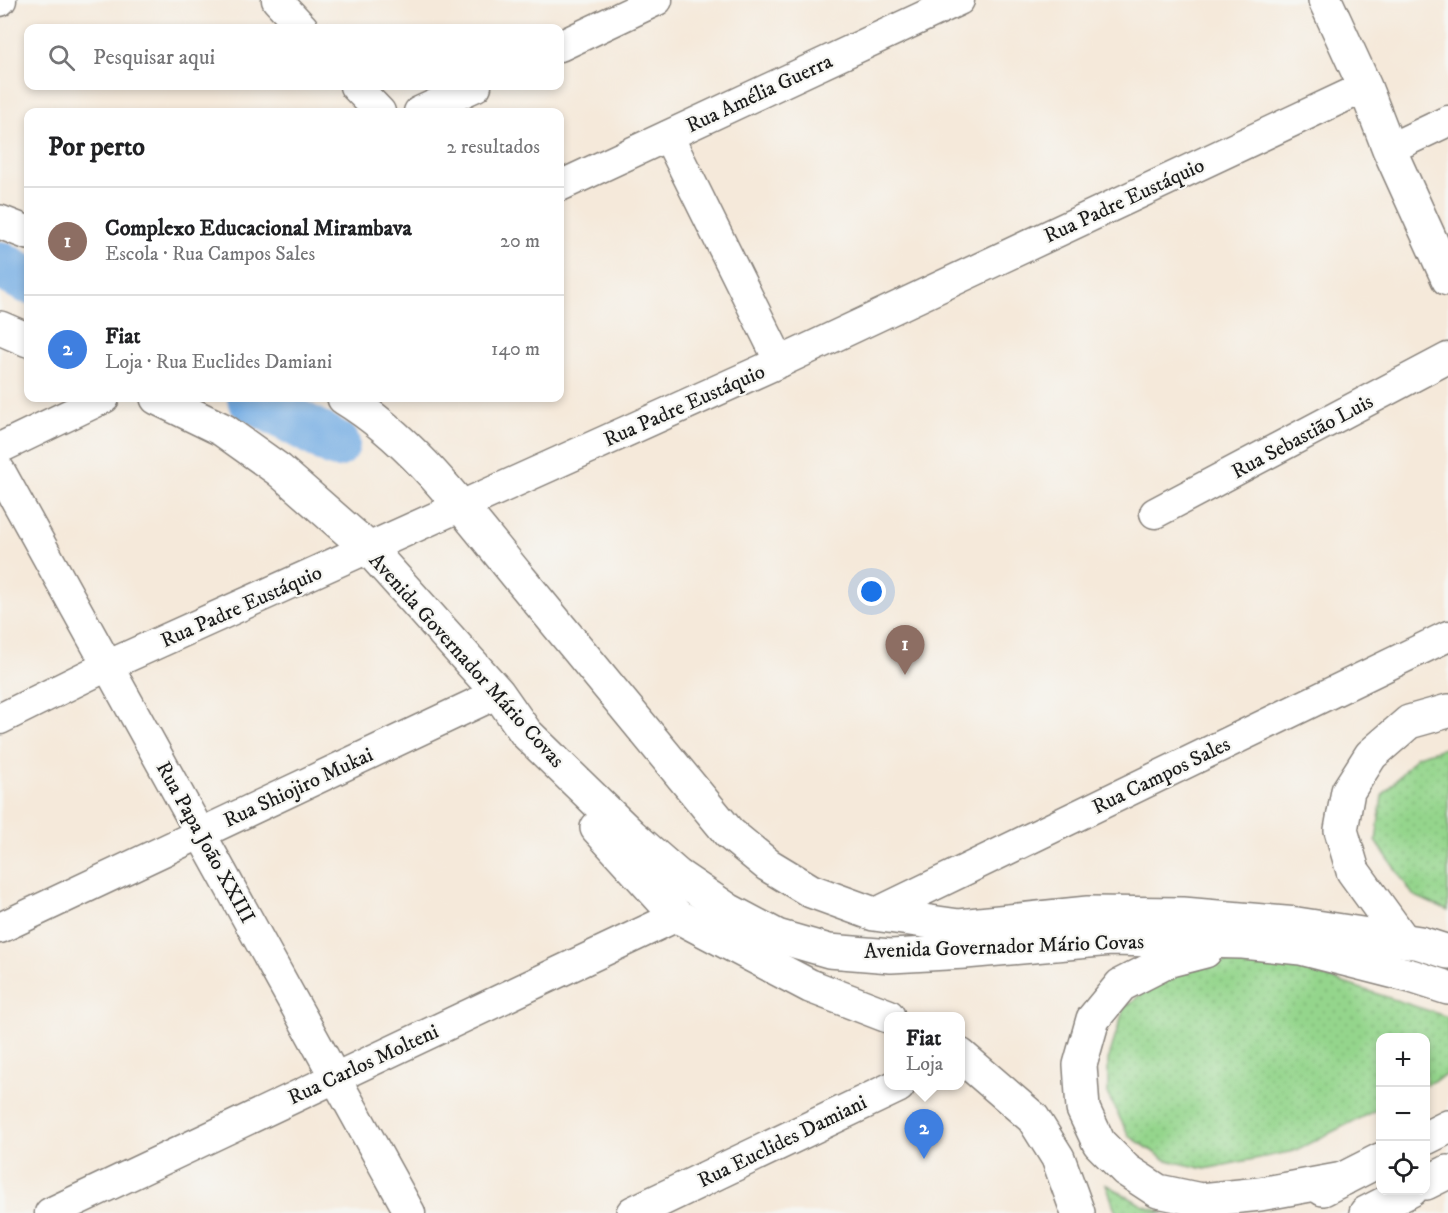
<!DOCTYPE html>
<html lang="pt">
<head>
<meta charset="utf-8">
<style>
	body { margin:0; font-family:"IM FELL DW Pica",serif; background:#f2f2f2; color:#202124 }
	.controls { position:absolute; right:18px; bottom:18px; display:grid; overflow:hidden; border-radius:12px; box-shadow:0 3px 9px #0003 }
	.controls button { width:54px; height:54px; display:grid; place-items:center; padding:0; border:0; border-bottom:2px solid #e0e0e0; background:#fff; color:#202124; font:30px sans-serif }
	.you { position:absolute; left:872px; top:592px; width:21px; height:21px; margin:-15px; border:4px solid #fff; border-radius:50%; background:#1a73e8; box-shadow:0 0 0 9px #1a73e833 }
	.badge { display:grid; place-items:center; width:39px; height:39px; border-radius:50%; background:#d1495b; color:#fff; font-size:20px; font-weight:700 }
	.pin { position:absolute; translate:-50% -50px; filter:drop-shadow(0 2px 3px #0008) }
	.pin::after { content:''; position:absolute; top:32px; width:21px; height:18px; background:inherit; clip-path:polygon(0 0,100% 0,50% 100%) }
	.popup { position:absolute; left:884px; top:1012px; width:81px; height:78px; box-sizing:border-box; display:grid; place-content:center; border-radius:12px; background:#fff; filter:drop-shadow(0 2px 4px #0005); font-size:20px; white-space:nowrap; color:#757577 }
	.popup b { font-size:22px; color:#202124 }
	.popup::after { content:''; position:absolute; left:50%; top:100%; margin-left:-12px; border:12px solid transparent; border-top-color:#fff }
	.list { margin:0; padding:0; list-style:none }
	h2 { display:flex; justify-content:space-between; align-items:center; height:78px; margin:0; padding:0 24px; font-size:26px }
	h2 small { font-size:20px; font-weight:400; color:#757577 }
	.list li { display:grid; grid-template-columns:39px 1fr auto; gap:18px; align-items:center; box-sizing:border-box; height:108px; padding:0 24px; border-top:2px solid #e0e0e0 }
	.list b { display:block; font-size:22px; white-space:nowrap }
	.list p { margin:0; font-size:20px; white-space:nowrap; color:#757577 }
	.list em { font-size:20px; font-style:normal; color:#757577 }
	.icon { flex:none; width:33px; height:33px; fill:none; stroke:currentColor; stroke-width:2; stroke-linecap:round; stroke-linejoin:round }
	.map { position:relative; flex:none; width:1448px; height:1213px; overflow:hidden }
	.search { position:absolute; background:#fff; box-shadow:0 3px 9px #0003; left:24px; top:24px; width:540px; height:66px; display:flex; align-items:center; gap:15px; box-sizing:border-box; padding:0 21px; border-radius:12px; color:#757577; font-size:22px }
	.panel { position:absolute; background:#fff; box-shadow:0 3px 9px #0003; left:24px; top:108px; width:540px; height:294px; border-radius:12px }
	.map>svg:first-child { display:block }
</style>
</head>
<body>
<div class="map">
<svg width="1448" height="1213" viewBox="0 0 1448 1213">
	<defs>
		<pattern id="green-dots" width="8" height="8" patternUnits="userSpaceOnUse" patternTransform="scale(1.5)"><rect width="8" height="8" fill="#94d58c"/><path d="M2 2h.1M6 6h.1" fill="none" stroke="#7fb678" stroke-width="1.8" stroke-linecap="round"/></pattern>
	</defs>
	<rect width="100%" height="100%" fill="#f6f6f2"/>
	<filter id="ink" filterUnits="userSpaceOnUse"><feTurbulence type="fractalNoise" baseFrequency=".0167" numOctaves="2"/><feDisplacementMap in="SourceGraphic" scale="12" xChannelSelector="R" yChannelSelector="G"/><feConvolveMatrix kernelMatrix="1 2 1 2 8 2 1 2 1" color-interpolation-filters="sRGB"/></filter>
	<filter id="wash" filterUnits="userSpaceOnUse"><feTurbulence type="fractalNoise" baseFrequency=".008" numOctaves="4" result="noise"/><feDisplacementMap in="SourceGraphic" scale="24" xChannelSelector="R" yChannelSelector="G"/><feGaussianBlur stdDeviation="1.35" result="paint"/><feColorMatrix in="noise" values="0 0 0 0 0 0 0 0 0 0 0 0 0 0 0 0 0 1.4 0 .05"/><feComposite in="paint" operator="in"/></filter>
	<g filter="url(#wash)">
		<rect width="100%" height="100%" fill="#f5e9da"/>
		<g fill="url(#green-dots)" stroke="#587854" stroke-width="1.5">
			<polygon points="1448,747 1448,911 1413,895 1376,841 1382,796 1417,756"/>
			<polygon points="1258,955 1448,1017 1448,1074 1426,1085 1426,1038 1380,1038 1380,1108 1294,1151 1205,1169 1166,1160 1129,1136 1108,1095 1108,1060 1124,1008 1166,974"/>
			<polygon points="1106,1184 1142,1205 1165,1213 1116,1213"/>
		</g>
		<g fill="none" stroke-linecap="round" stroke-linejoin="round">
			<g stroke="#73ace3" stroke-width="48">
				<polyline points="0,265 28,280"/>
				<polyline points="251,398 336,444"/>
			</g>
		</g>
	</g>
	<g filter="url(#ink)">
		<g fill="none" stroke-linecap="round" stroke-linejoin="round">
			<g stroke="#88827b" stroke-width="33">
				<g id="street">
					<polyline points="277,0 303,28"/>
					<polyline points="0,1 1,0"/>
					<polyline points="560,46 657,0"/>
					<polyline points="355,86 380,112"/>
					<polyline points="419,112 476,86"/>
					<polyline points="668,136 780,362"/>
					<polyline points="1389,149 1448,121"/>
					<polyline points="560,186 959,0"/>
					<polyline points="0,448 104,398"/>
					<polyline points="0,471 410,1213"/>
					<polyline points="1155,513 1448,358"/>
					<polyline points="0,719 109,665 780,362 1365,87"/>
					<polyline points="874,914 1448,636"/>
					<polyline points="0,928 498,693"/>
					<polyline points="50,1213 677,916"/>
				</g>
			</g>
			<g stroke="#88827b" stroke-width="36">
				<g id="secondary">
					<polyline points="1325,0 1365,87 1389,149 1448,279"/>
					<polyline points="633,1213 898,1086"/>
				</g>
			</g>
			<g stroke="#88827b" stroke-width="36">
				<g id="highway">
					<polyline points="0,222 28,233"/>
					<polyline points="0,328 28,340"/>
					<polyline points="157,398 223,430 279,470 369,549 498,693 526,733 631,835 678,876 728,910 777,936 829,951 891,956 965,952 1111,939 1243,942 1301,948 1411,976 1448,988"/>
					<path d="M344 398C416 442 468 516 521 580 590 664 660 749 729 833L768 865 811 891 874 914 959 926 1088 913 1183 914 1297 924 1420 943 1448 952"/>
					<polyline points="597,828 677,916 810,986 888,1016"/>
					<polyline points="1403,940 1353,871 1341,830 1348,791 1371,755 1409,722 1448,711"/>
					<polyline points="1205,951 1170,960 1121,985 1093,1019 1080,1065 1083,1109 1099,1143 1126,1170 1158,1191 1201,1200 1260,1194 1343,1179"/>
					<polyline points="960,1055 1033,1118 1058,1158 1078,1213"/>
					<polyline points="1426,1138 1448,1127"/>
					<polyline points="1426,1183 1448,1172"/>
					<polyline points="1323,1189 1380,1160"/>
					<polyline points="1366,1213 1411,1190"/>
				</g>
			</g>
			<use href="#street" stroke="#fff" stroke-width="30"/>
			<use href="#secondary" stroke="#fff" stroke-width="33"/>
			<use href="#highway" stroke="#fff" stroke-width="33"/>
		</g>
	</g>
	<g text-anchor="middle" stroke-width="4.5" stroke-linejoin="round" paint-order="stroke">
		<g font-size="21" fill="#1c1c1c" stroke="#f6f6f2">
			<text transform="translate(759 93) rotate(-25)" y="7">Rua Amélia Guerra</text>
			<text transform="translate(1124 200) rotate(-25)" y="7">Rua Padre Eustáquio</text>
			<text transform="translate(684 405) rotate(-24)" y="7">Rua Padre Eustáquio</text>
			<text transform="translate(1302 436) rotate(-28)" y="7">Rua Sebastião Luis</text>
			<text transform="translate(241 606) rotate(-24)" y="7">Rua Padre Eustáquio</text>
			<text transform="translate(467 660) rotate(48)" y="7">Avenida Governador Mário Covas</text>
			<text transform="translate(1161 775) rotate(-26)" y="7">Rua Campos Sales</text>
			<text transform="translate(298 787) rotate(-25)" y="7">Rua Shiojiro Mukai</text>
			<text transform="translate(206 842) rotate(61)" y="7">Rua Papa João XXIII</text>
			<text transform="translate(1004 946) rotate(-2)" y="7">Avenida Governador Mário Covas</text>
			<text transform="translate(363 1064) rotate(-25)" y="7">Rua Carlos Molteni</text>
			<text transform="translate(782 1141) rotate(-26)" y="7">Rua Euclides Damiani</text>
		</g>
	</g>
</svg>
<div class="controls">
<button>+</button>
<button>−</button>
<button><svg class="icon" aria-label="locate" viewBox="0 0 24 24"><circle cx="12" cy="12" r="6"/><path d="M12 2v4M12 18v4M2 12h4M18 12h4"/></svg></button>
</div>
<div class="you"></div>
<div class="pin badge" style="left:905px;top:675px;background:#8d6e63">1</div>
<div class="pin badge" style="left:924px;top:1159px;background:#3f7fe0">2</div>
<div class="popup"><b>Fiat</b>Loja</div>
<div class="search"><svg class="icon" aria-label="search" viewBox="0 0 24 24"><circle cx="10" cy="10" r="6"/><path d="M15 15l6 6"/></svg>Pesquisar aqui</div>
<section class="panel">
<h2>Por perto<small>2 resultados</small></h2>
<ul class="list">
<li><span class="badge" style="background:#8d6e63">1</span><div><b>Complexo Educacional Mirambava</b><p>Escola · Rua Campos Sales</p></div><em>20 m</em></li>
<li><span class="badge" style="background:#3f7fe0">2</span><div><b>Fiat</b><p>Loja · Rua Euclides Damiani</p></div><em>140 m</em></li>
</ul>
</section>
</div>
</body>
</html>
